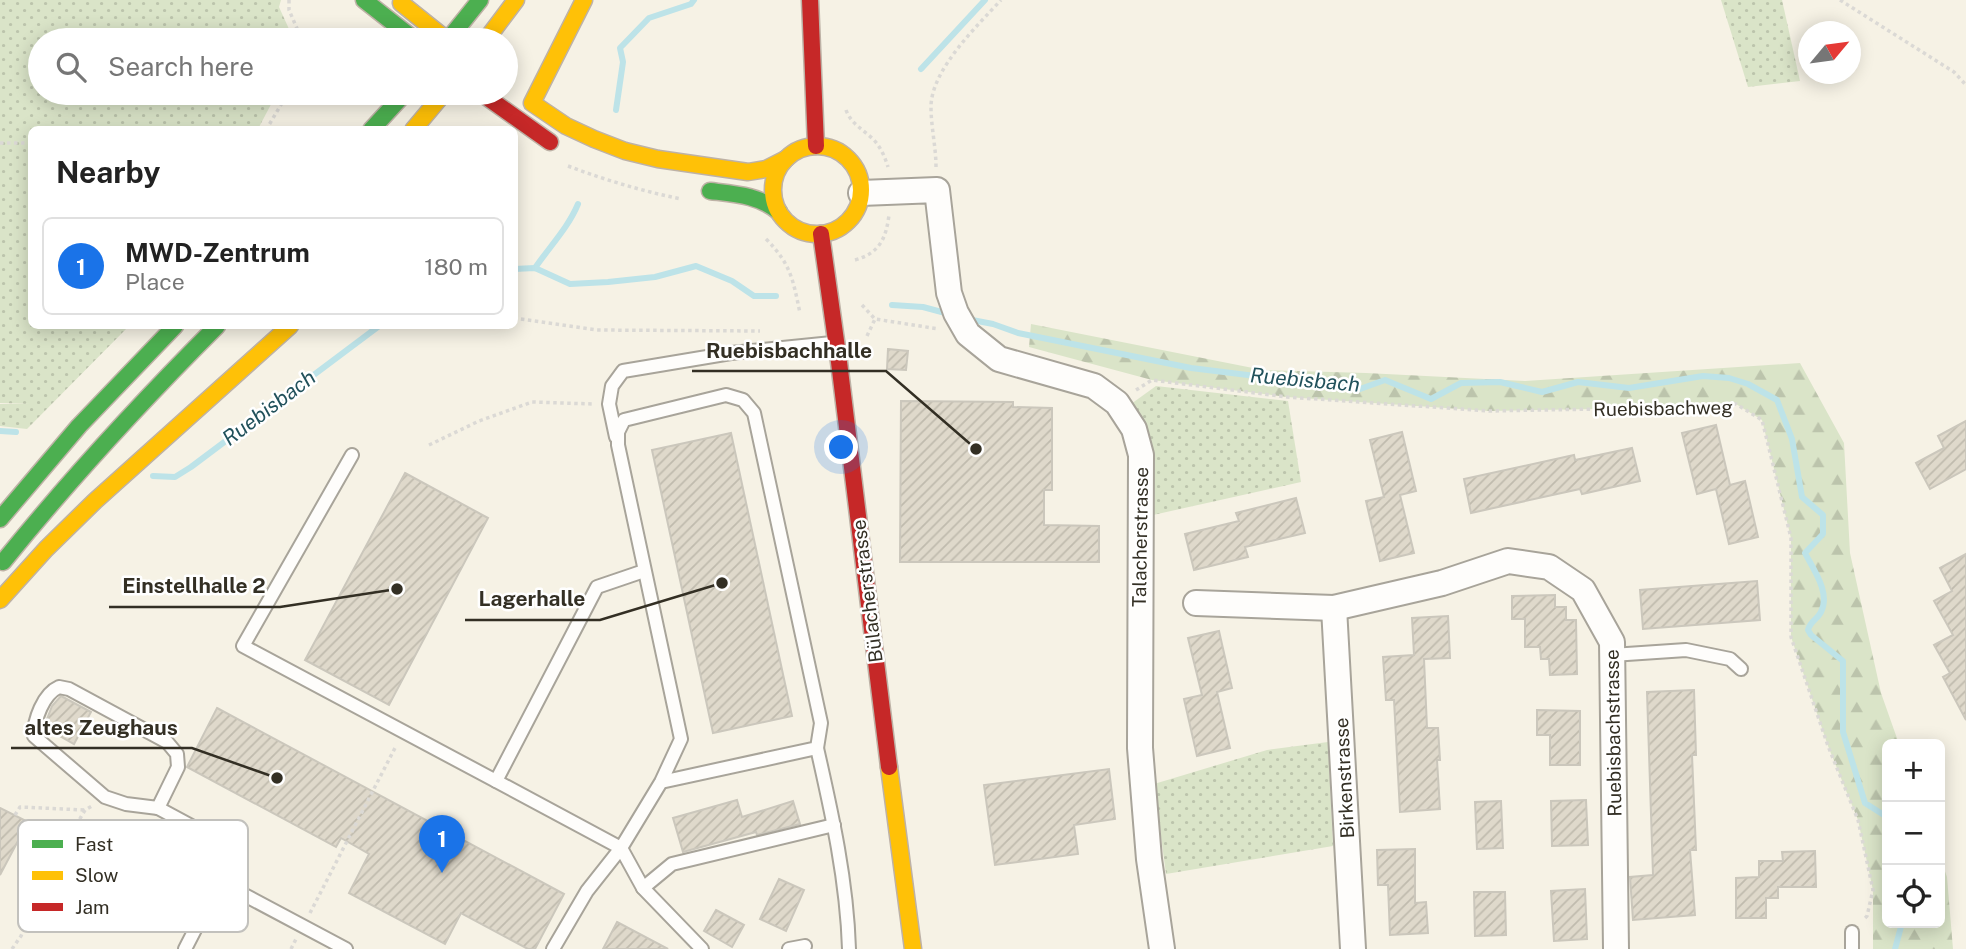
<!DOCTYPE html>
<html lang="en">
<head>
<meta charset="utf-8">
<style>
	body { margin:0; font-family:"Public Sans",sans-serif; background:#f2f2f2; color:#222 }
	.controls { position:absolute; right:21px; bottom:21px; display:grid; overflow:hidden; border-radius:10px; box-shadow:0 4px 18px #0003 }
	.controls button { width:63px; height:63px; display:grid; place-items:center; padding:0; border:0; border-bottom:2px solid #e0e0e0; background:#fff; color:#222; font:35px sans-serif }
	.compass { position:absolute; left:1798px; top:21px; width:63px; height:63px; border-radius:50%; background:#fff; box-shadow:0 4px 18px #0003; rotate:61deg }
	.you { position:absolute; left:842px; top:448px; width:24px; height:24px; margin:-18px; border:5px solid #fff; border-radius:50%; background:#1a73e8; box-shadow:0 0 0 10px #1a73e833 }
	.badge { display:grid; place-items:center; width:46px; height:46px; border-radius:50%; background:#1a73e8; color:#fff; font-size:23px; font-weight:700 }
	.pin { position:absolute; translate:-50% -58px; filter:drop-shadow(0 2px 4px #0008) }
	.pin::after { content:''; position:absolute; top:37px; width:24px; height:21px; background:inherit; clip-path:polygon(0 0,100% 0,50% 100%) }
	.list { margin:0; padding:0; list-style:none }
	h2 { display:flex; justify-content:space-between; align-items:center; height:91px; margin:0; padding:0 28px; font-size:30px }
	h2 small { font-size:23px; font-weight:400; color:#767676 }
	.list li { display:grid; grid-template-columns:46px 1fr auto; gap:21px; align-items:center; box-sizing:border-box; height:98px; margin:0 14px 14px; padding:0 14px; border:2px solid #e0e0e0; border-radius:10px }
	.list b { display:block; font-size:26px; white-space:nowrap }
	.list p { margin:0; font-size:23px; white-space:nowrap; color:#767676 }
	.list em { font-size:23px; font-style:normal; color:#767676 }
	.icon { flex:none; width:38px; height:38px; fill:none; stroke:currentColor; stroke-width:2; stroke-linecap:round; stroke-linejoin:round }
	.map { position:relative; flex:none; width:1966px; height:949px; overflow:hidden }
	.search { position:absolute; background:#fff; box-shadow:0 4px 18px #0003; left:28px; top:28px; width:490px; height:77px; display:flex; align-items:center; gap:18px; box-sizing:border-box; padding:0 24px; border-radius:38px; color:#767676; font-size:26px }
	.panel { position:absolute; background:#fff; box-shadow:0 4px 18px #0003; left:28px; top:126px; width:490px; height:203px; border-radius:10px }
	.map>svg:first-child { display:block }
</style>
</head>
<body>
<div class="map">
<svg width="1966" height="949" viewBox="0 0 1966 949">
	<defs>
		<pattern id="grass-dots" width="8" height="8" patternUnits="userSpaceOnUse" patternTransform="scale(1.75)"><rect width="8" height="8" fill="#dae4c8"/><path d="M2 2h.1M6 6h.1" fill="none" stroke="#bcc4ac" stroke-width="1.8" stroke-linecap="round"/></pattern>
		<pattern id="forest-firs" width="22" height="20" patternUnits="userSpaceOnUse" patternTransform="scale(1.75)"><rect width="22" height="20" fill="#dae4c8"/><path d="M5 1l3.5 6h-7zM16 11l3.5 6h-7z" fill="#bcc4ac"/></pattern>
		<pattern id="building-hatch" width="6" height="6" patternUnits="userSpaceOnUse" patternTransform="scale(1.75)"><rect width="6" height="6" fill="#dfd9cb"/><path d="M-1 1l2-2M0 6l6-6M5 7l2-2" fill="none" stroke="#c0bbae"/></pattern>
	</defs>
	<rect width="100%" height="100%" fill="#f6f2e5"/>
	<g fill="url(#grass-dots)">
		<polygon points="0,0 281,0 279,7 294,40 40,40 40,93 277,93 258,129 32,130 32,326 129,326 27,429 0,426 0,404 30,403 0,403"/>
		<polygon points="1721,0 1782,0 1800,81 1748,87"/>
		<polygon points="1156,386 1288,401 1301,482 1153,515 1131,404"/>
		<polygon points="1328,742 1333,846 1166,874 1154,784 1267,750"/>
	</g>
	<polygon fill="url(#forest-firs)" points="1031,324 1263,370 1366,373 1525,381 1800,363 1844,443 1850,553 1881,693 1899,744 1887,744 1887,923 1940,923 1940,857 1947,877 1953,949 1873,949 1873,890 1858,820 1828,746 1791,637 1791,538 1762,420 1736,404 1651,408 1489,411 1287,397 1152,380 1029,347"/>
	<g fill="none" stroke-linecap="round" stroke-linejoin="round">
		<g stroke="#bde3e8" stroke-width="6">
			<polyline points="921,69 985,0"/>
			<polyline points="616,110 623,62 620,48 649,18 691,4 694,0"/>
			<path d="M535 268C550 246 568 228 578 204"/>
			<polyline points="514,269 535,268 570,284 608,282 655,277 696,266 732,281 754,296 776,296"/>
			<polyline points="892,305 923,307 949,314"/>
			<path d="M967 319 993 324 1018 333 1191 368 1360 389 1385 380 1431 399 1461 383 1500 382 1542 392 1578 382 1629 388 1703 376 1729 378 1748 384 1777 400 1792 439 1802 497 1823 515V534L1805 553C1813 569 1831 593 1821 612 1817 620 1810 621 1808 630L1811 635 1843 661V732L1865 803 1887 817"/>
			<polyline points="0,431 16,432"/>
			<polyline points="153,476 175,477 191,467 379,326"/>
			<polyline points="1895,949 1902,923"/>
		</g>
	</g>
	<g fill="url(#building-hatch)" stroke="#cbc7bc" stroke-width="2">
		<polygon points="888,349 908,351 906,370 887,369"/>
		<polygon points="901,401 1013,402 1013,407 1052,408 1052,490 1044,490 1044,525 1099,526 1099,562 900,562"/>
		<polygon points="1966,421 1966,469 1930,489 1916,463 1944,448 1938,436"/>
		<polygon points="1716,425 1730,485 1745,481 1758,537 1729,544 1716,489 1697,494 1682,433"/>
		<polygon points="1402,432 1416,491 1400,495 1414,553 1380,561 1366,501 1384,497 1370,440"/>
		<polygon points="731,433 792,716 713,733 652,450"/>
		<polygon points="1632,448 1640,481 1582,494 1580,489 1471,513 1464,479 1574,455 1575,460"/>
		<polygon points="405,473 488,518 389,705 305,660"/>
		<polygon points="1296,498 1305,533 1245,547 1248,557 1194,570 1185,534 1239,521 1236,513"/>
		<polygon points="1966,554 1966,720 1943,677 1950,673 1934,645 1953,635 1934,601 1952,591 1940,568"/>
		<polygon points="1757,581 1760,620 1643,629 1640,590"/>
		<polygon points="1555,595 1555,607 1566,607 1566,620 1576,620 1577,674 1550,675 1549,659 1541,659 1540,647 1525,647 1525,619 1512,619 1512,596"/>
		<polygon points="1448,616 1450,658 1424,659 1427,728 1438,728 1440,760 1437,760 1440,809 1400,812 1394,700 1386,700 1383,657 1414,655 1412,618"/>
		<polygon points="1219,631 1232,688 1217,692 1230,748 1197,756 1184,699 1202,695 1188,638"/>
		<polygon points="1694,690 1696,755 1692,755 1696,850 1690,850 1695,915 1633,920 1630,877 1653,875 1647,692"/>
		<polygon points="61,696 91,712 74,744 44,727 52,706"/>
		<polygon points="217,708 564,894 535,949 528,949 461,913 445,944 349,893 369,854 341,838 336,847 187,767"/>
		<polygon points="1537,710 1580,711 1580,765 1550,765 1550,735 1537,735"/>
		<polygon points="1109,769 1115,819 1074,825 1078,854 995,865 984,785"/>
		<polygon points="737,800 742,817 793,801 800,824 757,835 756,832 683,852 673,818"/>
		<polygon points="1586,800 1588,845 1552,846 1551,801"/>
		<polygon points="1501,801 1503,848 1477,849 1475,802"/>
		<polygon points="0,808 28,822 0,875"/>
		<polygon points="1415,849 1415,903 1426,902 1428,933 1390,935 1388,885 1378,885 1377,850"/>
		<polygon points="1815,851 1816,887 1778,887 1778,898 1766,898 1766,918 1736,918 1736,878 1759,877 1759,861 1783,861 1782,852"/>
		<polygon points="779,879 804,890 786,931 760,919"/>
		<polygon points="1585,889 1587,939 1554,941 1551,891"/>
		<polygon points="1474,892 1505,892 1506,935 1475,936"/>
		<polygon points="716,910 744,925 732,947 704,931"/>
		<polygon points="617,922 668,949 603,949"/>
	</g>
	<g fill="none" stroke-linecap="round" stroke-linejoin="round">
		<g stroke="#a8a49a" stroke-width="16">
			<g id="lane">
				<polyline points="616,437 609,404 612,386 623,371 731,353 832,343"/>
				<polyline points="352,455 243,646 496,781 597,587 644,571"/>
				<polyline points="1612,655 1686,650 1730,659 1741,669"/>
				<path d="M59 687 69 689 167 742 177 754 178 767 158 808 126 804 105 797 34 736C34 720 43 694 59 687Z"/>
				<path d="M817 748C832 814 847 881 849 949"/>
				<polyline points="496,781 621,848 643,888 702,949"/>
				<polyline points="158,808 236,850 185,949"/>
				<polyline points="220,882 346,949"/>
				<polyline points="643,888 672,864 834,825"/>
				<polyline points="1852,932 1852,949"/>
				<polyline points="553,949 587,891 621,848 661,782 681,739 618,445 618,432 624,420 726,395 743,400 754,413 821,723 817,748 661,782"/>
				<polyline points="789,949 805,946"/>
			</g>
		</g>
		<g stroke="#a8a49a" stroke-width="28">
			<g id="street">
				<polyline points="861,193 937,190 949,293 956,313 968,334 999,359 1094,386 1117,403 1134,429 1141,455 1140,748 1149,859 1162,949"/>
				<polyline points="1196,603 1334,608 1442,583 1508,561 1549,567 1583,590 1612,642 1616,949"/>
				<polyline points="1334,608 1353,949"/>
			</g>
		</g>
		<g stroke="#beb2a6" stroke-width="19">
			<g id="fast">
				<polyline points="364,0 415,40"/>
				<polyline points="448,40 480,0"/>
				<polyline points="371,130 405,93"/>
				<path d="M710 191C735 194 759 195 779 212"/>
				<polyline points="0,519 79,426 175,326"/>
				<path d="M3 562C70 479 142 401 217 326"/>
			</g>
		</g>
		<g stroke="#beb2a6" stroke-width="19">
			<g id="slow">
				<polyline points="584,0 532,103 566,126 594,139 625,151 658,159 748,172 766,169 786,159"/>
				<polyline points="401,3 447,40"/>
				<polyline points="486,40 516,0"/>
				<polyline points="413,130 444,93"/>
				<circle cx="817" cy="190" r="44"/>
				<polyline points="0,600 46,549 95,501 290,326"/>
				<polyline points="889,767 913,949"/>
			</g>
		</g>
		<g stroke="#beb2a6" stroke-width="19">
			<g id="jam">
				<polyline points="810,0 816,146"/>
				<polyline points="481,93 550,142"/>
				<polyline points="821,234 839,362 889,767"/>
			</g>
		</g>
		<g stroke="#dbd9d5" stroke-width="3.5" stroke-dasharray="3.5 3.5" stroke-linecap="butt">
			<polyline points="289,0 289,10 302,40"/>
			<polyline points="1840,0 1954,72 1966,85"/>
			<path d="M846 110C851 124 864 130 874 140 881 148 885 157 888 167"/>
			<polyline points="266,130 288,93"/>
			<polyline points="0,143 32,143"/>
			<path d="M568 166C605 180 642 191 681 199"/>
			<path d="M936 167C936 147 931 127 931 107 931 70 977 26 1001 0"/>
			<path d="M766 239C791 264 793 280 800 313"/>
			<path d="M855 260C880 253 886 238 889 215"/>
			<polyline points="862,305 875,319 939,329"/>
			<polyline points="514,318 597,330 760,331"/>
			<polyline points="867,336 875,319"/>
			<polyline points="1136,390 1152,380 1287,397 1489,411 1651,408 1736,404 1762,420 1791,538 1791,637 1828,746 1858,820 1873,890 1867,916 1863,920"/>
			<polyline points="429,445 479,421 532,402 593,404"/>
			<polyline points="15,815 20,807 85,810"/>
			<polyline points="310,913 396,746"/>
			<polyline points="12,949 21,936 44,880 85,810 92,806"/>
			<polyline points="291,949 296,939"/>
		</g>
		<use href="#lane" stroke="#fefdfb" stroke-width="12"/>
		<use href="#street" stroke="#fefdfb" stroke-width="24"/>
		<use href="#fast" stroke="#4caf50" stroke-width="16"/>
		<use href="#slow" stroke="#ffc107" stroke-width="16"/>
		<use href="#jam" stroke="#c62828" stroke-width="16"/>
	</g>
	<g text-anchor="middle" stroke-width="5" stroke-linejoin="round" paint-order="stroke">
		<g font-size="19" fill="#332f24" stroke="#fff">
			<text transform="translate(1663 408) rotate(-1)" y="7">Ruebisbachweg</text>
			<text transform="translate(1140 537) rotate(-89)" y="7">Talacherstrasse</text>
			<text transform="translate(867 591) rotate(-97)" y="7">Bülacherstrasse</text>
			<text transform="translate(1613 733) rotate(-91)" y="7">Ruebisbachstrasse</text>
			<text transform="translate(1344 778) rotate(-93)" y="7">Birkenstrasse</text>
		</g>
		<g font-size="21" font-style="italic" fill="#21515b" stroke="#fff">
			<text transform="translate(1305 380) rotate(5)" y="7">Ruebisbach</text>
			<text transform="translate(269 408) rotate(-37)" y="7">Ruebisbach</text>
		</g>
	</g>
	<rect x="18" y="820" width="230" height="112" rx="10" fill="#fff" stroke="#c2c1bd" stroke-width="2"/>
	<rect x="32" y="840" width="31" height="8" fill="#4caf50"/>
	<rect x="32" y="871" width="31" height="9" fill="#ffc107"/>
	<rect x="32" y="903" width="31" height="8" fill="#c62828"/>
	<g font-size="19" fill="#332f24">
		<text x="75" y="851">Fast</text>
		<text x="75" y="882">Slow</text>
		<text x="75" y="914">Jam</text>
	</g>
	<path fill="none" stroke="#332f24" stroke-width="2.5" d="M976 449L886 371H692M397 589L280 607H109M722 583L600 620H465M277 778L192 748H11"/>
	<g fill="#332f24" stroke="#fff" stroke-width="2.5">
		<circle cx="976" cy="449" r="7"/>
		<circle cx="397" cy="589" r="7"/>
		<circle cx="722" cy="583" r="7"/>
		<circle cx="277" cy="778" r="7"/>
	</g>
	<g font-size="21" text-anchor="middle" font-weight="bold" fill="#332f24" stroke="#fff" stroke-width="5" stroke-linejoin="round" paint-order="stroke">
		<text x="789" y="358">Ruebisbachhalle</text>
		<text x="194" y="593">Einstellhalle 2</text>
		<text x="532" y="606">Lagerhalle</text>
		<text x="101" y="735">altes Zeughaus</text>
	</g>
</svg>
<div class="controls">
<button>+</button>
<button>−</button>
<button><svg class="icon" aria-label="locate" viewBox="0 0 24 24"><circle cx="12" cy="12" r="6"/><path d="M12 2v4M12 18v4M2 12h4M18 12h4"/></svg></button>
</div>
<svg class="compass" viewBox="-18 -18 36 36"><path d="M0-13l5 13h-10z" fill="#e53935"/><path d="M0 13l5-13h-10z" fill="#767676"/></svg>
<div class="you"></div>
<div class="pin badge" style="left:442px;top:873px">1</div>
<div class="search"><svg class="icon" aria-label="search" viewBox="0 0 24 24"><circle cx="10" cy="10" r="6"/><path d="M15 15l6 6"/></svg>Search here</div>
<section class="panel">
<h2>Nearby<small></small></h2>
<ul class="list">
<li><span class="badge">1</span><div><b>MWD-Zentrum</b><p>Place</p></div><em>180 m</em></li>
</ul>
</section>
</div>
</body>
</html>
